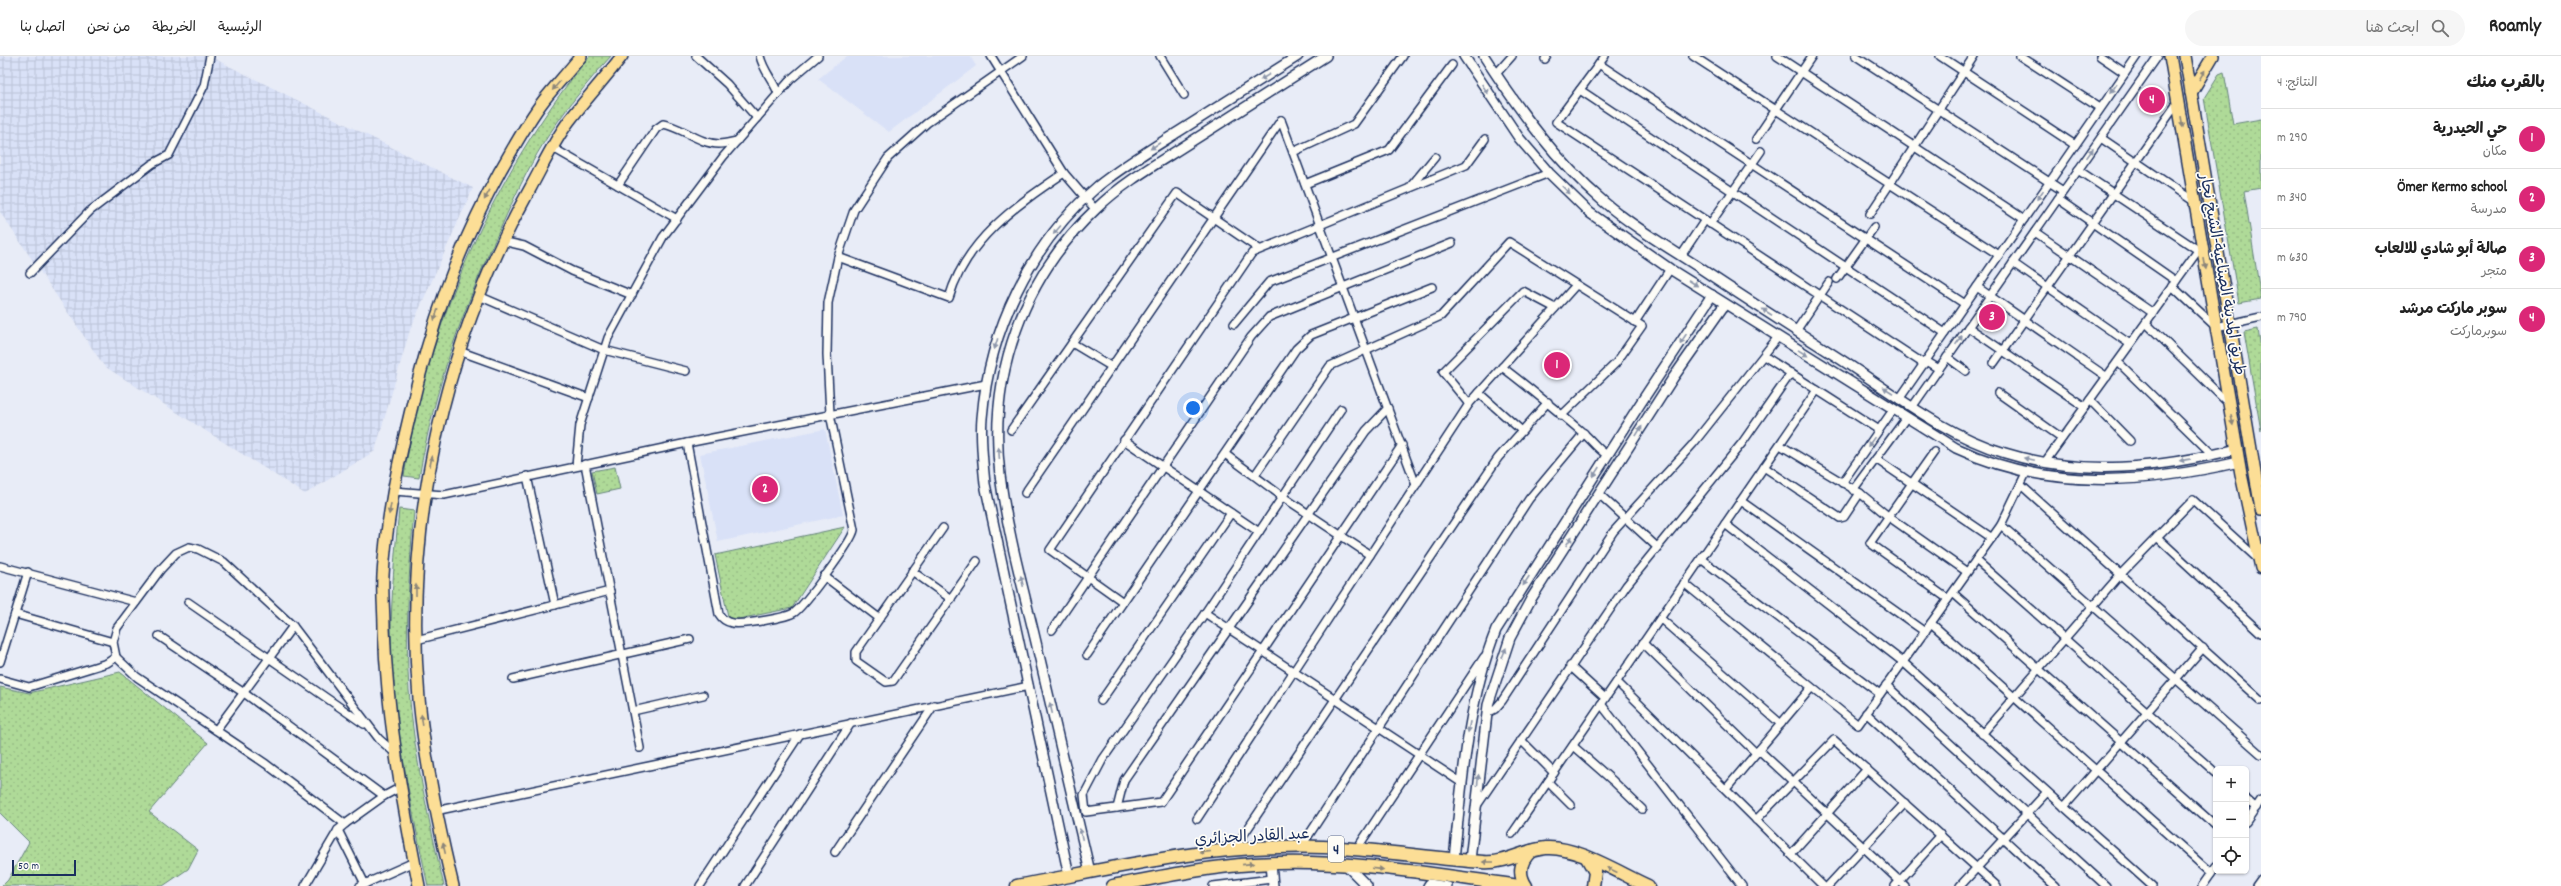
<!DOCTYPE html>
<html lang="ar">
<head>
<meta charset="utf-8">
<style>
	body { margin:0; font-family:Dekko,"Playpen Sans Arabic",sans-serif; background:#f6f6f6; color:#222; direction:rtl }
	.controls { position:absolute; right:12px; bottom:12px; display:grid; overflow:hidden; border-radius:6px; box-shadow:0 1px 3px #0004 }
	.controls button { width:36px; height:36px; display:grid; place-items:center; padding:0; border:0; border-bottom:1px solid #e0e0e0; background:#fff; color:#222; font:20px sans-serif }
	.scale { position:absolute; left:12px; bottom:10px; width:64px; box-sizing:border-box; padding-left:4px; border:2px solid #1b2f5e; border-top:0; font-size:11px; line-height:14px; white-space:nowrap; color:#1b2f5e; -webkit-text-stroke:3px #fdfcf7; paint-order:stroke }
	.you { position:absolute; left:1193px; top:352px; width:14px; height:14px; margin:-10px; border:3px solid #fff; border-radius:50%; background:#1a73e8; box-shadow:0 0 0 6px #1a73e833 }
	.badge { display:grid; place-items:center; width:26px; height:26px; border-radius:50%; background:#db2777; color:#fff; font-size:13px; font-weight:700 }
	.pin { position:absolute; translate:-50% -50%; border:2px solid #fff; box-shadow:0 1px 4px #0006 }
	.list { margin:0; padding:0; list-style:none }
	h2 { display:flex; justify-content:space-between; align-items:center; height:52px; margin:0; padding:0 16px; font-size:17px }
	h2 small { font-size:13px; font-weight:400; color:#767676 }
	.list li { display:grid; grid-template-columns:26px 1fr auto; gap:12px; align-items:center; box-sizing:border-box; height:60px; padding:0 16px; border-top:1px solid #e0e0e0 }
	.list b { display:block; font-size:15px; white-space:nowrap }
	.list p { margin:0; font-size:13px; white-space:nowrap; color:#767676 }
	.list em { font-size:13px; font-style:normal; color:#767676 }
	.icon { flex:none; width:22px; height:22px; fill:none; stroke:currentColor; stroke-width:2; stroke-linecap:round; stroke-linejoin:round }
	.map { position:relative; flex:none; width:2261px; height:830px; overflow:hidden; direction:ltr }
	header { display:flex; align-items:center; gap:24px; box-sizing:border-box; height:56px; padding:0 20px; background:#fff; border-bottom:1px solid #e0e0e0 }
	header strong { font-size:19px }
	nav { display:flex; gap:22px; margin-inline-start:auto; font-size:14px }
	.search { width:280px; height:36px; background:#f6f6f6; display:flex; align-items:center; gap:10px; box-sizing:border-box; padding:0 14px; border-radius:22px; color:#767676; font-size:15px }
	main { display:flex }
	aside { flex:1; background:#fff }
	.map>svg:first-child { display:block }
</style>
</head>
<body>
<header>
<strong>Roamly</strong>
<div class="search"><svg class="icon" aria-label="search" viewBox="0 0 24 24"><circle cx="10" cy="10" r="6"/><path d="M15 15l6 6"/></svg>ابحث هنا</div>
<nav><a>الرئيسية</a><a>الخريطة</a><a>من نحن</a><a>اتصل بنا</a></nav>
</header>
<main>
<aside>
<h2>بالقرب منك<small>النتائج: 4</small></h2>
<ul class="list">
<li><span class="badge">1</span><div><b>حي الحيدرية</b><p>مكان</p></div><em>290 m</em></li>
<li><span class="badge">2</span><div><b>Ömer Kermo school</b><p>مدرسة</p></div><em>340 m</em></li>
<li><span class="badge">3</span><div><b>صالة أبو شادي للالعاب</b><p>متجر</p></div><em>630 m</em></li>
<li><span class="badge">4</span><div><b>سوبر ماركت مرشد</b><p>سوبرماركت</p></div><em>790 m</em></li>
</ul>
</aside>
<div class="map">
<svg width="2261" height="830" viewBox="0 0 2261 830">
	<defs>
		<pattern id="industrial-grid" width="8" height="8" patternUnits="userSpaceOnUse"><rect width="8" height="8" fill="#d9e1f7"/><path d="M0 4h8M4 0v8" fill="none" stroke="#bac1d6"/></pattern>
		<pattern id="grass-dots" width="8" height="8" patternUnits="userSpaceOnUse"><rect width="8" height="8" fill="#afda98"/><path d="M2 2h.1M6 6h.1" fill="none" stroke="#96bb85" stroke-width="1.8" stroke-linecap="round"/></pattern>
	</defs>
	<rect width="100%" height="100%" fill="#e8ecf7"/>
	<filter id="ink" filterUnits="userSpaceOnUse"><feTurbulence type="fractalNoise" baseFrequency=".025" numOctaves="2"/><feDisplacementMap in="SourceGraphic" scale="8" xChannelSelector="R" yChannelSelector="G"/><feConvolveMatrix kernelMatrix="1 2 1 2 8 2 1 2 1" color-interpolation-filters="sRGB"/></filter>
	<g filter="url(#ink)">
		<g fill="#d9e1f7">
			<polygon points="847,0 970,0 976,10 889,76 818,23"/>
			<polygon points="825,373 843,459 718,486 700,398"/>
		</g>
		<polygon fill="url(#industrial-grid)" points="0,0 209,0 473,132 410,274 375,395 305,438 104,310 0,156"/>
		<g fill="url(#grass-dots)" stroke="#65847b">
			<path d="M590 0H611C587 27 562 57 543 88 527 114 514 142 502 169 463 251 434 333 419 422L404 420C428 269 492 118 590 0Z"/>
			<polygon points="2224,16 2233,68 2261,63 2261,132 2244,135 2261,243 2239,247 2204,42 2219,18"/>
			<polygon points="2258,273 2261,294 2261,375 2244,276"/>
			<polygon points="615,411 620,433 597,438 592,415"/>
			<path d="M399 453 414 455C409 515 405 574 409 634 414 700 429 765 444 830H428C411 749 393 667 391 584 391 540 395 496 399 453Z"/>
			<polygon points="845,471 792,552 729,565 715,499"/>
			<polygon points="120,616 208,687 149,756 198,794 188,813 163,830 2,830 8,824 29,786 0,757 0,631 29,637"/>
		</g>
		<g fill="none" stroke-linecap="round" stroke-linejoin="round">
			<g stroke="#1b2f5e" stroke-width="10">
				<g id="minor">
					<polyline points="696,0 727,28 757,62"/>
					<path d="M760 0C763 14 773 24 778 37"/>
					<polyline points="991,0 1064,117 1095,153"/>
					<polyline points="1160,0 1184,39"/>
					<polyline points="1605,0 1556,66 1924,308"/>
					<polyline points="1693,0 1999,199"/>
					<polyline points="1777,0 2024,163"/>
					<polyline points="1856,0 2063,135"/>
					<polyline points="1940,0 2075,89"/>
					<polyline points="2020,0 2100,52"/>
					<polyline points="2100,0 2125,17"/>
					<polyline points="1545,3 1547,0"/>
					<polyline points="1599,8 1965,248"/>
					<polyline points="1496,18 1512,0"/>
					<polyline points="1580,34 1945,277"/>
					<polyline points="1281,64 1416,429"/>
					<polyline points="2101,82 2195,146"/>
					<polyline points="1756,83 1812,0"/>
					<polyline points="553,92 677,163"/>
					<polyline points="1293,96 1354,68 1403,0"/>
					<polyline points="2078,114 2198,194"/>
					<polyline points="1305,128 1389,94 1452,9"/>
					<path d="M618 129 656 73 663 68C682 71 699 88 719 88 725 88 731 86 737 85"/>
					<polyline points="1411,130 1435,101"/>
					<polyline points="2058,143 2176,225"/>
					<polyline points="1870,158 1974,0"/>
					<polyline points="1710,168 1761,95"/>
					<polyline points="2035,176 2153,257"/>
					<polyline points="502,185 524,190 572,215 632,239"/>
					<polyline points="1681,200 1705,164"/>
					<path d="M838 201 949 242C966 183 1017 149 1064 117"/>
					<polyline points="2013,207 2130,288"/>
					<polyline points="30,217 90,155 152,108 169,99 204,30 210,0"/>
					<polyline points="1837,223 1874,171"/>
					<polyline points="2172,230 2216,271 2261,261"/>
					<polyline points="1977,231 2107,321"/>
					<polyline points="479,240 604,294 686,315"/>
					<polyline points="1635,266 1670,213"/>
					<polyline points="2146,267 2229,348"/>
					<polyline points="1234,268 1269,226 1549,117"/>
					<polyline points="1968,271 2085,351"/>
					<polyline points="1796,275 1829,226"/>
					<polyline points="1072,287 1112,311"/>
					<polyline points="459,295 589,342"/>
					<polyline points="1764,300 1879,374"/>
					<polyline points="1947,301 1966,315"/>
					<polyline points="1926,305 1939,313"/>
					<polyline points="2118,306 2213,399"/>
					<polyline points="1994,307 2178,46"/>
					<path d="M1502 311C1530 332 1556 354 1582 376 1592 384 1595 391 1607 399"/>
					<polyline points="1479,337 1522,375"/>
					<polyline points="1998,337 2062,382"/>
					<polyline points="1900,342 2137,0"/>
					<polyline points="2090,344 2130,385"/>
					<polyline points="1469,348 1443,316 1523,235 1555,252"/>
					<polyline points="1913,350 2158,0"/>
					<polyline points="1341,353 1205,557 1103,703 1084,739 1086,756 1161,746 1402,389"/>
					<polyline points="1011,374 1177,137 1259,193"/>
					<polyline points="1124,384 1259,476"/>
					<path d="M687 387 719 558C722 563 726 566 732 567 742 569 787 562 795 556 806 547 852 486 854 474L830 358 827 298 828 247 838 201 854 154 888 102 927 67 1023 0"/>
					<polyline points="1780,389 1860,437 1889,461 1967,516"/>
					<polyline points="1934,396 1870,487 1948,543"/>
					<polyline points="1225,398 1283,441 1370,499"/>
					<polyline points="1876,403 1992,482"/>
					<polyline points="2045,406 2202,189"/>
					<polyline points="585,408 640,692"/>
					<polyline points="576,410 580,369 608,282 663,181 723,101 791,23 818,0"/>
					<polyline points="1764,411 1840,462 1844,461 1860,437"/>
					<polyline points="1255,419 1330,310 1441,260 1509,186 1642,270 1616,307 1561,360"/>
					<polyline points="527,420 555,549"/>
					<polyline points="1842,427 1893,354"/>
					<polyline points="2021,429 2261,645"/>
					<polyline points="1853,434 1906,362"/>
					<polyline points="394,435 444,439 687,387 986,328"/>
					<polyline points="1025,437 1281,64"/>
					<polyline points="1599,438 1657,491"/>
					<polyline points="1741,445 1925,576"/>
					<polyline points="1725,468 1903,606 2152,830"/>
					<polyline points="2001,469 2261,698"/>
					<polyline points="943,472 856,596 856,605 886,626 893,625 977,505"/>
					<polyline points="2157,481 2261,577"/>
					<polyline points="1701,503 1880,638"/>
					<polyline points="1976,504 2216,717"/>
					<polyline points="0,510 136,546"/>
					<polyline points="912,515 951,543"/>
					<polyline points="824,520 879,562"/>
					<polyline points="1684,527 1858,669 2001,469 2026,417"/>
					<polyline points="1953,537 2216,770"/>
					<polyline points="188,546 364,668"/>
					<polyline points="1123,546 1050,494 1252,197 1466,109 1485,83"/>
					<polyline points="1205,557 1462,727"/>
					<polyline points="15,558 113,586"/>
					<polyline points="1661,563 1781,668"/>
					<polyline points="1931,567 2211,817"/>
					<polyline points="1052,574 1251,281 1269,261 1452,187"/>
					<polyline points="159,580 244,637 384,740"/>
					<polyline points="416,584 610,535"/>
					<polyline points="1643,587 1756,697"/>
					<polyline points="1087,599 1296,293 1311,279 1432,231"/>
					<polyline points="116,601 113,586 117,572 161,513 176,497 189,491 198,493 224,506 293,570 379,683 395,697"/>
					<polyline points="0,606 28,516"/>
					<polyline points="1570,610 1605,642"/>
					<polyline points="0,623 29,631 107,607 116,601 137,621 266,708 345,768 384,740 401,731"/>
					<polyline points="513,623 690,583"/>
					<polyline points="1617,626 1823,830"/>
					<polyline points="1886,629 2106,830"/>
					<polyline points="1101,645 1231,457"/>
					<polyline points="1601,648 1742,830"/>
					<polyline points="633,655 703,639"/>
					<polyline points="1487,657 1495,653 1502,645 1613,476 1693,388 1778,281"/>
					<polyline points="1866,657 2055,830"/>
					<polyline points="216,674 293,570"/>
					<polyline points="1982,678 2120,519 2193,444 2259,504"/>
					<polyline points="1521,684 1554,717"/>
					<polyline points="1573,690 1613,725 1642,753"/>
					<polyline points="1759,694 1905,830"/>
					<polyline points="1548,726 1571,749"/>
					<polyline points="1726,733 1811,632"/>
					<polyline points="2246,743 2256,752"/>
					<polyline points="1476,751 1626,530 1742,387 1791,317"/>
					<polyline points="2064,751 2203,592"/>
					<polyline points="1117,752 1124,724 1366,375 1388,352"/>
					<polyline points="435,755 1029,630"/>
					<polyline points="1197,763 1469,348 1576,229"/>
					<polyline points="1756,764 1834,684 1997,830"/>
					<polyline points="2246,766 2261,744"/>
					<polyline points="338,774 365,828"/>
					<polyline points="1512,778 1817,334"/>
					<polyline points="1301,791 1529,443 1584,377"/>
					<polyline points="1234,793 1498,402 1548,346"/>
					<polyline points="1356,794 1484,601"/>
					<polyline points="835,796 934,649"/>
					<polyline points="1791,798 1867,713"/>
					<polyline points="305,830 338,774 345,768"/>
					<polyline points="360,830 414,806"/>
					<polyline points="700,830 800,678"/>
					<polyline points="745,830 851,667"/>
					<polyline points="1213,830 1272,823"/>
					<polyline points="1427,830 1429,827 1448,830"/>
					<polyline points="1828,830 1905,747"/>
					<polyline points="1895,830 1941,779"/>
					<polyline points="1960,830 2047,736"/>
					<polyline points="2202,830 2216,810"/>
					<polyline points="2256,830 2261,823"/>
				</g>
			</g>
			<g stroke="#1b2f5e" stroke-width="12">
				<g id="tertiary">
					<path d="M1464 0 1519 82 1549 117 1590 157 1670 213 1956 392C2047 435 2144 428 2239 406"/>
					<path d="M1484 0C1519 54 1555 104 1604 146 1632 170 1666 190 1697 210 1743 241 1790 271 1837 301 1890 335 1944 379 2005 397 2082 421 2161 412 2237 393"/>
					<path d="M1454 803C1462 726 1467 647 1496 574L1640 348 1712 239"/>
					<polyline points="1470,804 1488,649 1510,582 1531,543 1673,322 1725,248"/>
					<polyline points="1271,808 1273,830"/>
					<polyline points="1347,810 1367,830"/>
					<path d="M1090 816C1071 738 1053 660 1035 582 1022 528 1007 474 1000 419 988 319 1023 221 1097 152 1124 126 1158 107 1189 87 1235 58 1280 29 1326 0"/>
					<path d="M1069 820 985 428C983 406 980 384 982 362 989 274 1030 188 1098 130 1123 110 1151 93 1178 76 1218 51 1258 25 1298 0"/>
				</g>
			</g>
			<g stroke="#1b2f5e" stroke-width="14">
				<g id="primary">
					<polyline points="2170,0 2241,418 2261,512"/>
					<polyline points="2185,0 2261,453"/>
					<polyline points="2191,37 2213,0"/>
					<path d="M419 830C402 745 387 659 384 572 384 555 382 537 383 519 386 465 397 411 410 358 430 271 457 193 500 115 514 91 527 66 544 44 556 29 569 15 581 0"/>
					<path d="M453 830C438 768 425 706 419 643 403 466 445 284 531 131 543 109 554 85 569 65 586 43 605 22 622 0"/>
				</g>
			</g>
			<g stroke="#1b2f5e" stroke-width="15">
				<g id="trunk">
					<polyline points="1587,802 1595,816 1593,830"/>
					<path d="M1017 830C1104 814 1191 793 1280 791 1347 788 1415 801 1483 806 1505 808 1524 794 1546 792 1577 790 1619 817 1648 830"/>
					<path d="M1113 830C1160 821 1206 811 1254 808 1342 802 1432 818 1519 830"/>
					<path d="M1526 830C1518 818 1520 805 1531 795"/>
				</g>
			</g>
			<use href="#minor" stroke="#fdfcf7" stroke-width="7"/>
			<use href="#tertiary" stroke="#fdfcf7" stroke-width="9"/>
			<use href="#primary" stroke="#fcde96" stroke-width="11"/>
			<use href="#trunk" stroke="#fcde96" stroke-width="12"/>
		</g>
		<defs><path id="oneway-solid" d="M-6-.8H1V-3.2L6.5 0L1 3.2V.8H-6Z"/></defs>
		<g fill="#8c867a">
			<use href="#oneway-solid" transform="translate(2202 19) rotate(-59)"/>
			<use href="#oneway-solid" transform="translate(556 30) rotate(130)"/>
			<use href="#oneway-solid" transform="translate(2182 66) rotate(80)"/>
			<use href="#oneway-solid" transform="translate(487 139) rotate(119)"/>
			<use href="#oneway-solid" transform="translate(2205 208) rotate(80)"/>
			<use href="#oneway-solid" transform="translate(436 259) rotate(108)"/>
			<use href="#oneway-solid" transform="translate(2232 364) rotate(80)"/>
			<use href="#oneway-solid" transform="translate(431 405) rotate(-79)"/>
			<use href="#oneway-solid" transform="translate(390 453) rotate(100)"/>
			<use href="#oneway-solid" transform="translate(416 534) rotate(-90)"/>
			<use href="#oneway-solid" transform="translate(422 664) rotate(-98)"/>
			<use href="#oneway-solid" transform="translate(444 792) rotate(-103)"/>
			<use href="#oneway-solid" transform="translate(1205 796) rotate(175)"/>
			<use href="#oneway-solid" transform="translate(1488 806) rotate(180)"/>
			<use href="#oneway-solid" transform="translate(1248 808) rotate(-6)"/>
			<use href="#oneway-solid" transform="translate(1378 813) rotate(6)"/>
			<use href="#oneway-solid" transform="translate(1612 814) rotate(-155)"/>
		</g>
		<g fill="#8c96aa">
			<use href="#oneway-solid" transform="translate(1265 21) rotate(148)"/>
			<use href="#oneway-solid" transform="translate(2114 32) rotate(125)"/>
			<use href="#oneway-solid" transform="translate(1485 33) rotate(57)"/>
			<use href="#oneway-solid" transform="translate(1155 90) rotate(147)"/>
			<use href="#oneway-solid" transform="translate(2090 97) rotate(-55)"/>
			<use href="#oneway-solid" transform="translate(1566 134) rotate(45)"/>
			<use href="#oneway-solid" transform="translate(2040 139) rotate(125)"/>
			<use href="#oneway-solid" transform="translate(1057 174) rotate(130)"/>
			<use href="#oneway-solid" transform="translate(1693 227) rotate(33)"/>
			<use href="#oneway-solid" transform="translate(1767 256) rotate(-147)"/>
			<use href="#oneway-solid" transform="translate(1683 283) rotate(124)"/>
			<use href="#oneway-solid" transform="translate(1959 284) rotate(-55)"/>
			<use href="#oneway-solid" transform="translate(996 288) rotate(107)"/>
			<use href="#oneway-solid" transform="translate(1803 297) rotate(32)"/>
			<use href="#oneway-solid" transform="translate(1888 334) rotate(-147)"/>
			<use href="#oneway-solid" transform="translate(1639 375) rotate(-58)"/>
			<use href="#oneway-solid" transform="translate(1871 386) rotate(125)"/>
			<use href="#oneway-solid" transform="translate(999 397) rotate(-94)"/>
			<use href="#oneway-solid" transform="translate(2029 403) rotate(-168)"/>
			<use href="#oneway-solid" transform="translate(2185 404) rotate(171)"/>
			<use href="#oneway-solid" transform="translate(1596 416) rotate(123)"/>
			<use href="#oneway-solid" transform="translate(1569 485) rotate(-57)"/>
			<use href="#oneway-solid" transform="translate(1022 525) rotate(-103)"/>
			<use href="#oneway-solid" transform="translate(1526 525) rotate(123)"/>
			<use href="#oneway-solid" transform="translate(1504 597) rotate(-68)"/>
			<use href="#oneway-solid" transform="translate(1051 652) rotate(-103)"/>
			<use href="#oneway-solid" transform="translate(1469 671) rotate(100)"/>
			<use href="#oneway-solid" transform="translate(1478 724) rotate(-84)"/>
			<use href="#oneway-solid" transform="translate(1081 778) rotate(-103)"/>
		</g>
	</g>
	<g text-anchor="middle" stroke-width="3.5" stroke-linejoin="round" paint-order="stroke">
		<rect fill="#fdfcf7" stroke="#5f6c8c" stroke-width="1" x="1328" y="780" width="16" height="26" rx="3"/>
		<g font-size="15" font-weight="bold" fill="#1b2f5e">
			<text x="1336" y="798">4</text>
		</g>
		<g font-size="16" fill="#1b2f5e" stroke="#fdfcf7">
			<text transform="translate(2224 218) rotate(80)" y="6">طريق المدينة الصناعية-الشيخ نجار</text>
			<text transform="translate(1252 779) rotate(-3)" y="6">عبد القادر الجزائري</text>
		</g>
	</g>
</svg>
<div class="controls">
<button>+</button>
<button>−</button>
<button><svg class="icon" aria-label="locate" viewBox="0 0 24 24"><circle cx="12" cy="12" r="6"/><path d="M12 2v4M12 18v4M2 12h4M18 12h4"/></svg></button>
</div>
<div class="scale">50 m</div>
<div class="you"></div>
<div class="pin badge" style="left:1557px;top:309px">1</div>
<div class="pin badge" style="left:765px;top:433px">2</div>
<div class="pin badge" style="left:1992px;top:261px">3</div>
<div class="pin badge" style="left:2152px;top:44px">4</div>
</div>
</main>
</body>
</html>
